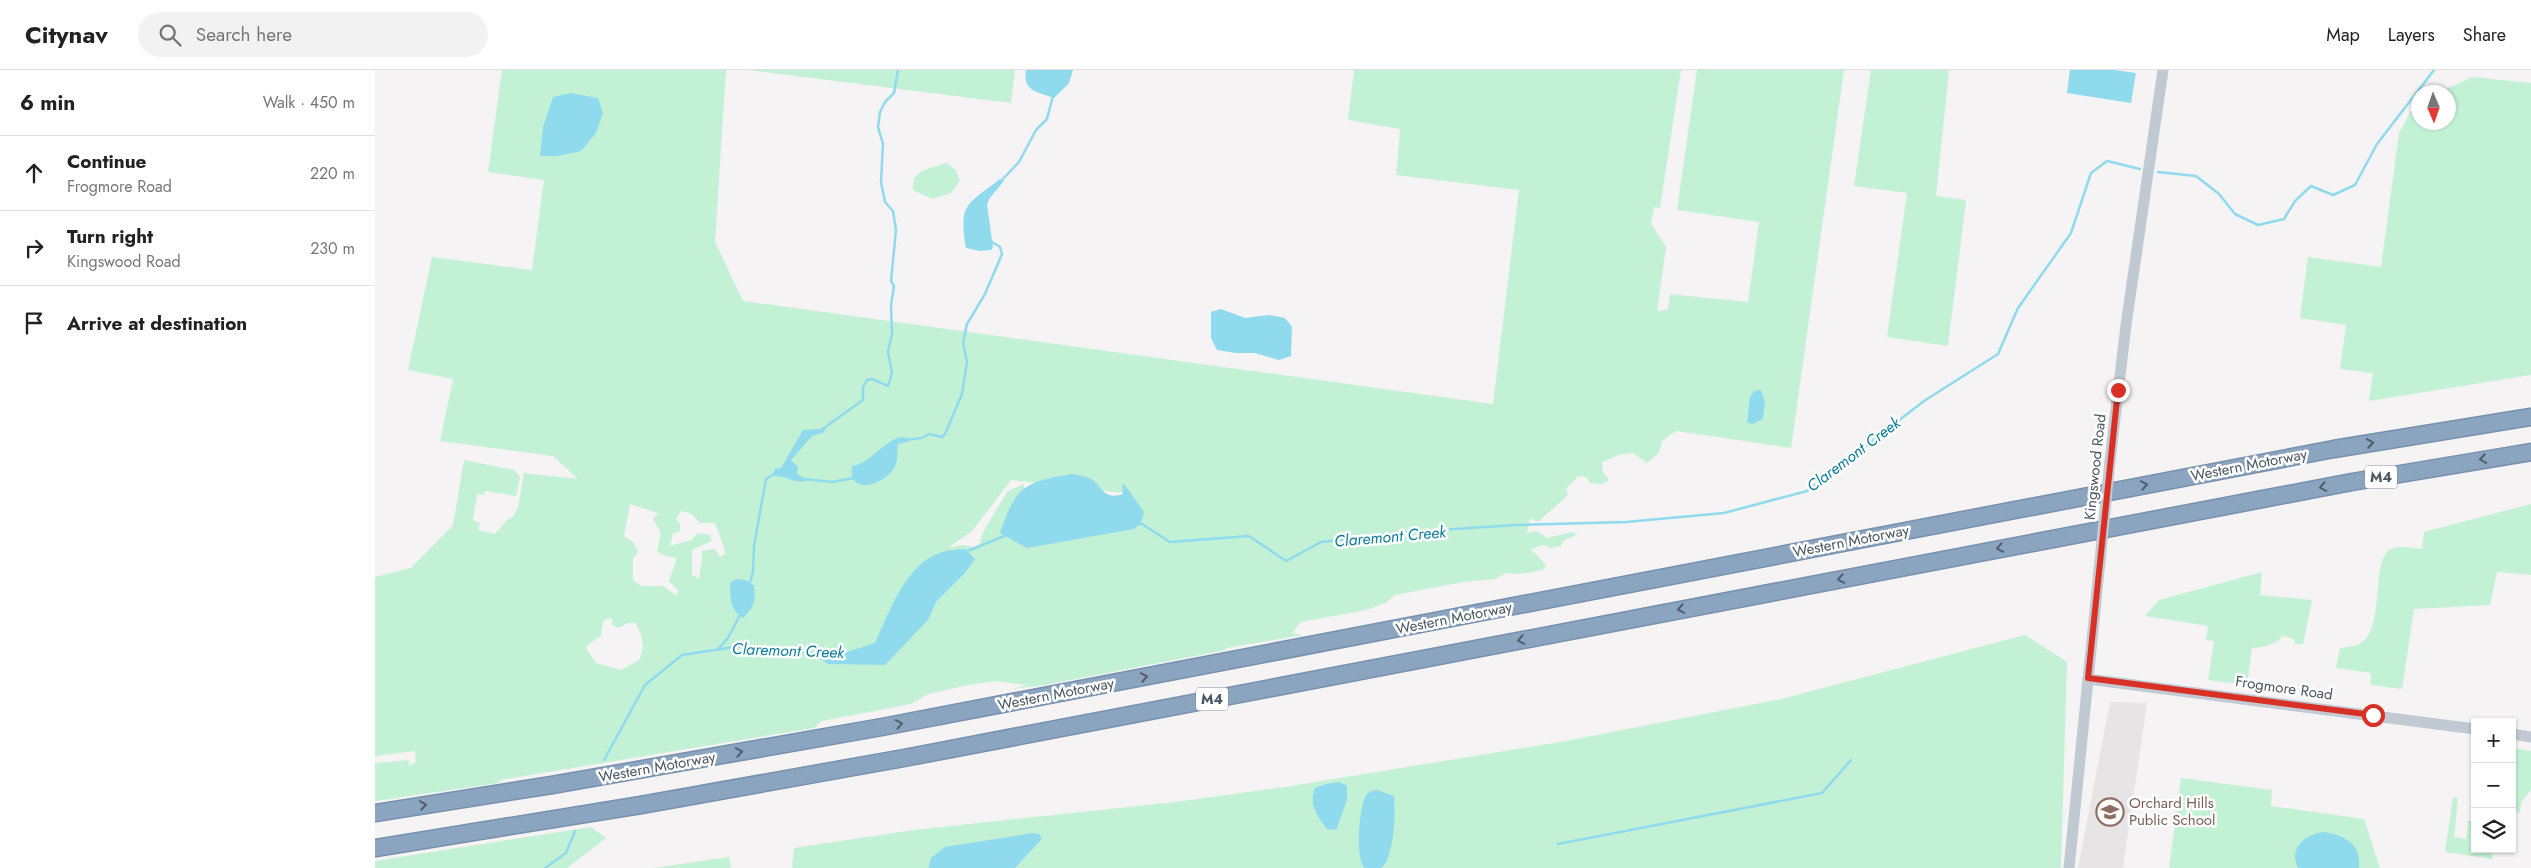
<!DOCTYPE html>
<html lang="en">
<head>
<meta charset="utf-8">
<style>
	body { margin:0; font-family:Jost,sans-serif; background:#f2f2f2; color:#222 }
	.controls { position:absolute; right:15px; bottom:15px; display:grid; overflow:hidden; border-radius:0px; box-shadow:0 1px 4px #0004 }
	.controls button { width:45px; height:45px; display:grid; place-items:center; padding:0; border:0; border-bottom:1px solid #e0e0e0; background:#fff; color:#222; font:25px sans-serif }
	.compass { position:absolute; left:2036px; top:15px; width:45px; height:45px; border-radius:50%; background:#fff; box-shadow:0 1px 4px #0004; rotate:178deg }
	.stop { position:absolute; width:15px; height:15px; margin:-11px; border:4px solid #d93025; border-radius:50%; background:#fff }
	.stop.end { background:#d93025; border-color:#fff; box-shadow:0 1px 5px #0008 }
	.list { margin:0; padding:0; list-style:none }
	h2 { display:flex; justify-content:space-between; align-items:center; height:65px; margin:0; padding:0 20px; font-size:21px }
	h2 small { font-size:16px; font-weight:400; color:#767676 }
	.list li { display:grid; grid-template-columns:32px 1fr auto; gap:15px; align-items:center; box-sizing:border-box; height:75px; padding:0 20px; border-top:1px solid #e0e0e0 }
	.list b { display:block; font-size:19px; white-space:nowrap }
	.list p { margin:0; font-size:16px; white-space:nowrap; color:#767676 }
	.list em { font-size:16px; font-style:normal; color:#767676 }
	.icon { flex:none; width:28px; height:28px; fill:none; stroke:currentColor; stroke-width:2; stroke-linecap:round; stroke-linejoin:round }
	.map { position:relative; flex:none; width:2156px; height:798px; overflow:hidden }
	header { display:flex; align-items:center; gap:30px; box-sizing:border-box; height:70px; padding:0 25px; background:#fff; border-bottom:1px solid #e0e0e0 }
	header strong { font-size:24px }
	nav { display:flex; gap:28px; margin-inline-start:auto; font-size:18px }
	.search { width:350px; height:45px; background:#f2f2f2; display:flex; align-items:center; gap:12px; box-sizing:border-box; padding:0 18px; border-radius:28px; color:#767676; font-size:19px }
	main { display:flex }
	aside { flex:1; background:#fff }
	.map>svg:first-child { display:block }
</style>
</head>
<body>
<header>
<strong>Citynav</strong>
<div class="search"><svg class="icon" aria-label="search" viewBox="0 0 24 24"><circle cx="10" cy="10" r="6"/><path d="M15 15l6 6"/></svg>Search here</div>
<nav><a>Map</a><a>Layers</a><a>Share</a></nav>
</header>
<main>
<aside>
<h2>6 min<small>Walk · 450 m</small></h2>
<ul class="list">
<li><svg class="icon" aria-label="ahead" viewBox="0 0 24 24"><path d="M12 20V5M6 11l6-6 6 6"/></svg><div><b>Continue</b><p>Frogmore Road</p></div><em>220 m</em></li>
<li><svg class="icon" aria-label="right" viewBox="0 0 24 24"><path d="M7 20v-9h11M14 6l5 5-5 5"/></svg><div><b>Turn right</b><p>Kingswood Road</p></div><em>230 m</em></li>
<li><svg class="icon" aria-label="arrive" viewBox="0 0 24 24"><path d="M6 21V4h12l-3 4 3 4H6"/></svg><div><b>Arrive at destination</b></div></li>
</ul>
</aside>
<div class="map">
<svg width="2156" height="798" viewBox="0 0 2156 798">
	<rect width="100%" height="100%" fill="#f5f3f3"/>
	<polygon fill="#e6e4e5" points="1735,632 1772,633 1748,798 1703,798"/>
	<g fill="#c3f1d5" fill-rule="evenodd">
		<path d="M127 0H351L340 172 368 231 1118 334 1144 120 1021 105 1025 59 973 50 979 0H1306L1285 138 1279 137 1276 153 1291 177 1282 241 1293 240 1295 224 1373 232 1384 152 1302 140 1322 0H1469L1416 378 1301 361 1287 371 1284 383 1272 393 1258 383 1244 385 1227 392 1228 402 1234 410 1228 414 1215 413 1212 407 1203 406 1191 419 1193 425 1163 452 1155 448 1152 463 1162 461 1172 468 1197 462 1202 465 1189 470 1186 476 1176 478 1168 475 1156 479 1171 495 1168 500 1144 504 1131 503 1120 509 1088 512 1020 525 1010 533 991 540 926 552 917 563 928 565 851 578V580L670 615 637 619 651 615 619 611 593 615 553 624 536 634 447 651 439 658 125 710 124 713 0 731V693L34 690V695L41 692 40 681 0 686V507L36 498 78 455 89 390 139 400 145 407 141 426 110 421 109 425 102 424 98 450 105 453 103 460 120 464 133 449 138 447 143 437 149 403 203 409 178 386 65 371 78 309 33 300 57 187 157 200 169 110 113 102ZM636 410 757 424 640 451 653 426 648 414 632 422 607 464 604 478 588 475 573 478 597 461ZM255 434 283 443 278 449 286 463 282 481 290 486 302 488 294 511 303 520 302 526 288 516H266L258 510V489L263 482 258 472 249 466ZM306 441 317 444 325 453H340L351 483 345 487 340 479 327 481C328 491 324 499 325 509L317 505V480L337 471 335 465 323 463 316 470 295 476 298 464 305 461V454L301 449ZM235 548 238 550 236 554 243 558 253 553H261C267 566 271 576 264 590L246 600 221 593 211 578 215 573 226 566 228 551Z"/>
		<polygon points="374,0 640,0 636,33"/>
		<polygon points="1496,0 1574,0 1561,126 1591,130 1573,276 1512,267 1532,123 1479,116"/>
		<polygon points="2097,7 2156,13 2156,305 1994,331 1998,303 1965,299 1971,255 1925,248 1933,187 2006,197 2024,63 2039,35 2043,33 2044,52 2074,52 2074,22 2065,22"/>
		<path d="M571 93 580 99 585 110 576 123 557 129 538 120C537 98 556 99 571 93Z"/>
		<path d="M2156 434V505L2122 502 2115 535 2039 539 2027 619 1996 615V603L1961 598 1965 578C1970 577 1979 577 1984 574 2012 560 1994 491 2016 479 2024 475 2038 478 2047 479L2049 462Z"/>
		<path d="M1887 502 1885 525 1937 530 1928 574H1920L1919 569 1908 566C1901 575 1889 577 1877 578L1872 615 1833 610 1839 571 1831 570 1833 556 1770 546 1784 530Z"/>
		<polygon points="1650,565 1692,592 1686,798 640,798 667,769 556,788 553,798 417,798 419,778 539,760 800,732 910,717 1191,671 1406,629"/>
		<polygon points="2137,678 2156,681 2156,720 2146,732 2145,743 2137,742"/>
		<polygon points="1806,708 1897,720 1896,736 1989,749 2005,798 1794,798"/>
		<polygon points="2078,727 2083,728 2079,767 2091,769 2093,753 2091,751 2098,751 2096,764 2100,765 2100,779 2118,779 2117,789 2070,782"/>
		<polygon points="216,757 231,768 192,798 0,798 0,791"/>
		<polygon points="354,787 356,798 279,798"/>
	</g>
	<g fill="#90daee">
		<path d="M651 0H698L694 13 679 28C664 22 647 22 651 0Z"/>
		<polygon points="1695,0 1739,0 1761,3 1756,33 1692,23"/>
		<polygon points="196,23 223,28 228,43 221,63 206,81 183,86 165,86 168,57 178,27"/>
		<path d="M625 109 629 111 614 129 612 135 618 177 616 180 605 181 591 178C584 132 591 136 625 109Z"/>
		<polygon points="846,239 870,248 894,245 910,248 917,257 916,286 904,290 880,283 861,283 842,280 836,268 836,242"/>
		<polygon points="1386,320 1390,332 1388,349 1377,354 1372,352 1375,327 1379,321"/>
		<path d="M455 353 448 363 437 366 416 390 423 397 422 404 433 410C421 415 413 406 400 406L399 399 406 398 428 360 445 359Z"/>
		<path d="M526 367 532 368 535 371 523 374C522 380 523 388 521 394 515 413 472 429 477 396 497 393 507 371 526 367Z"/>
		<path d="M697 404C702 405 709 406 714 408 728 414 726 431 748 424L747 414 750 415 769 442 766 453 759 459 652 478 625 463C641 416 649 412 697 404Z"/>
		<path d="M590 479 600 489 589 504 561 532 553 550 510 595 453 594 436 583 472 582 500 573C515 541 530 494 567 482 574 480 582 480 590 479Z"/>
		<path d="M361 509 371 510 379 516C381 531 379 537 368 548 355 540 355 527 355 513Z"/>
		<path d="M964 712 972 716V730L961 760 952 759C943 747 933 734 940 718L951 714Z"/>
		<path d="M1002 720 1019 726C1021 741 1019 790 1006 798H990C980 790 984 740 990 728 992 722 996 721 1002 720Z"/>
		<path d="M1949 762C1971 766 1986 774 1984 798H1923C1913 778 1930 764 1949 762Z"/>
		<polygon points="658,763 664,764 667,769 640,798 553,798 556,788 570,777"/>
	</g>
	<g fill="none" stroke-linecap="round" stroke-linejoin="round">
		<g stroke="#90daee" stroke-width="2.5">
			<polyline points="1783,102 1821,106 1844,124 1860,144 1883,155 1909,149 1920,131 1936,116 1958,125 1980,115 2002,74 2059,0"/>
			<polyline points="626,111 644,92 661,60 672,49 678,26"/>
			<polyline points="453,355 488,330 488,317 492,310 497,309 513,316 517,303 513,282 517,264 516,235 519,216 516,211 521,160 518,141 510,132 506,112 508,74 503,57 505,42 510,32 519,23 523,0"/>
			<polyline points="530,370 547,368 554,364 567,367 570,364 587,324 592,292 588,273 592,254 610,224 627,184 625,177 617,172"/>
			<polyline points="430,409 457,412 479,408"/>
			<polyline points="763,454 767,454 795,472 874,466 911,491 946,472 1019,463 1141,455 1251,452 1349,443 1432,421 1549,331 1623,284 1643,238 1696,163 1716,103 1732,91 1765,99"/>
			<polyline points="590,482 634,464"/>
			<polyline points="374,516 378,502 379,476 391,409 400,403"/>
			<polyline points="343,579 353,568 365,545"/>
			<polyline points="229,690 270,615 307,585 366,576 437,583"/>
			<polyline points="1183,774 1447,723 1476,690"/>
			<polyline points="170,798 191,783 200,761"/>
		</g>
		<g stroke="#7690ad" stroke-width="19">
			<g id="highway">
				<polyline points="0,743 177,715 507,657 1959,379 2156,347"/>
				<polyline points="0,778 266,735 529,688 1977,412 2156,382"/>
			</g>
		</g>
		<g stroke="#c1cad2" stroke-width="11">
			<polyline points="1735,391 1751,255 1788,0"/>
			<polyline points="1713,609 2100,659"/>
			<polyline points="2137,664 2156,667"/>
			<polyline points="1694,798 1725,491"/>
		</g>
		<use href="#highway" stroke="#8ba5c1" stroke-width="16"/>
		<polyline stroke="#c1cad2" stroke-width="11" points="1725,491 1735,391"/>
	</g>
	<defs><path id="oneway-chevron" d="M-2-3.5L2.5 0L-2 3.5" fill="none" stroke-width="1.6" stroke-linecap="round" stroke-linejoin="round" transform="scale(1.25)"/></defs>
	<g stroke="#505e6b">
		<use href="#oneway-chevron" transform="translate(1995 373) rotate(-10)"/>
		<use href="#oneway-chevron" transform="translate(2108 389) rotate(172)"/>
		<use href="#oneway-chevron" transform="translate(1769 415) rotate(-11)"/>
		<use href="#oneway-chevron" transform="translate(1948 417) rotate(169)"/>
		<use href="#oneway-chevron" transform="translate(1625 478) rotate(169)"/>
		<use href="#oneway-chevron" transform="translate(1466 509) rotate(169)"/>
		<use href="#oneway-chevron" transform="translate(1306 539) rotate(169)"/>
		<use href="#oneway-chevron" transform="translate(1146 570) rotate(169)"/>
		<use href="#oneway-chevron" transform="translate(769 607) rotate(-11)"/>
		<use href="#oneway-chevron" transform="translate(524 654) rotate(-11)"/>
		<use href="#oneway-chevron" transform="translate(364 682) rotate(-10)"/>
		<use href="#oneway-chevron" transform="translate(48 735) rotate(-9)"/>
	</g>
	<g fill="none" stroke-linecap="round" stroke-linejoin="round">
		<polyline stroke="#d93025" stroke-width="6" points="1743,320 1713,608 1998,645"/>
	</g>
	<defs>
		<g id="school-ring" transform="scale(1.4375)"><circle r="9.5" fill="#fff" stroke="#8d6e63" stroke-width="1.5"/><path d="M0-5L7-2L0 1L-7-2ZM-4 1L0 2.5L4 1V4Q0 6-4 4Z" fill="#8d6e63"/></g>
	</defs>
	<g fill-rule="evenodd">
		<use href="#school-ring" x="1735" y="742"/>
	</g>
	<g text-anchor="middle" stroke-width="5" stroke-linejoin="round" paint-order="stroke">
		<g fill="#fff" stroke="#808990" stroke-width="1">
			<rect x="1990" y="395.5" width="32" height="23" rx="4"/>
			<rect x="821" y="617.5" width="32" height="23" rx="4"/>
		</g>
		<g font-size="14" font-weight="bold" fill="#4a5661">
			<text x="2006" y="412">M4</text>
			<text x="837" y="634">M4</text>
		</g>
		<g font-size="15" fill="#4a5661" stroke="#fff">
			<text transform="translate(1874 395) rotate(-11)" y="5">Western Motorway</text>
			<text transform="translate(1720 397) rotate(-84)" y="5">Kingswood Road</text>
			<text transform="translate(1476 471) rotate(-11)" y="5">Western Motorway</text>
			<text transform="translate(1079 548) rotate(-11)" y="5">Western Motorway</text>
			<text transform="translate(1909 618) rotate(8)" y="5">Frogmore Road</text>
			<text transform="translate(681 624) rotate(-11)" y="5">Western Motorway</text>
			<text transform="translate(282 697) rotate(-10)" y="5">Western Motorway</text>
		</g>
		<g font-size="15" fill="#785e54" stroke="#fff" text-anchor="start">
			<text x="1754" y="738">Orchard Hills<tspan x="1754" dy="17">Public School</tspan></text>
		</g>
		<g font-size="16" font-style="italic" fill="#0c7c9b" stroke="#fff">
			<text transform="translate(1478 384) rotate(-37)" y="6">Claremont Creek</text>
			<text transform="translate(1015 466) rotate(-5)" y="6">Claremont Creek</text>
			<text transform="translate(413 580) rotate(2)" y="6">Claremont Creek</text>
		</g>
	</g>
</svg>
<div class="controls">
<button>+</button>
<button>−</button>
<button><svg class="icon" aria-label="layers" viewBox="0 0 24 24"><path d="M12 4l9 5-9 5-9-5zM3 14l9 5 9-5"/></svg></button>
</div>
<svg class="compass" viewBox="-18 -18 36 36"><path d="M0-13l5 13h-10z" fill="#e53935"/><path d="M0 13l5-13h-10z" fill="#767676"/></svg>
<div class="stop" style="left:1998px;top:645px"></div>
<div class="stop end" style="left:1743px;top:320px"></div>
</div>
</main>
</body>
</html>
